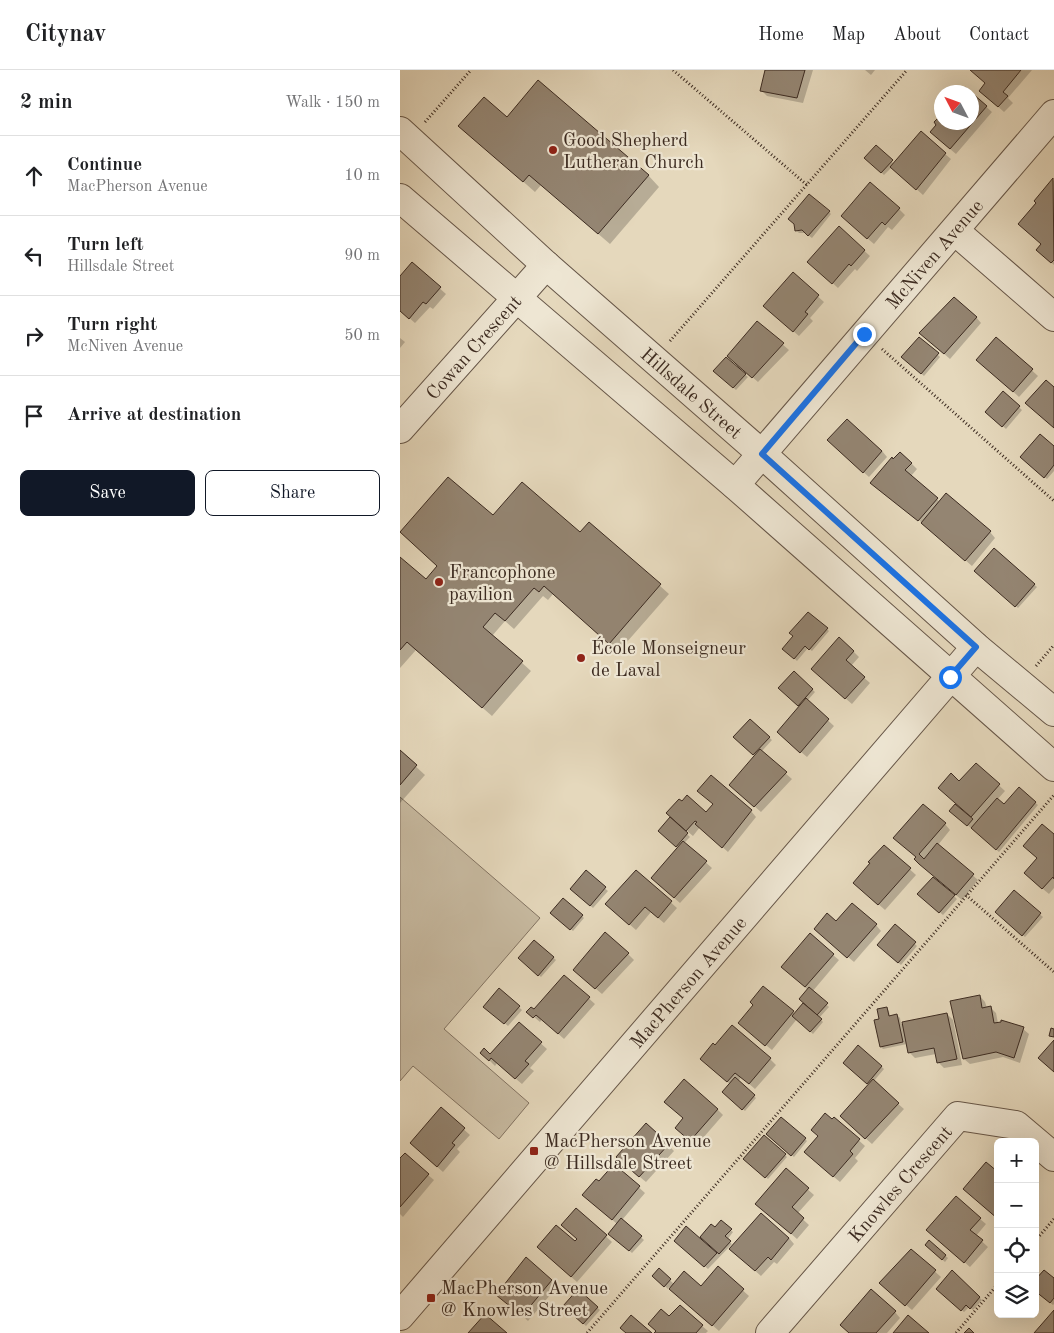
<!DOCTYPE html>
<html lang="en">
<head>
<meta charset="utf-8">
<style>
	body { margin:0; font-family:"Old Standard TT",serif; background:#f6f6f6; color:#202124 }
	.controls { position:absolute; right:15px; bottom:15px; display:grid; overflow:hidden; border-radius:8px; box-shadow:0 5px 20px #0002 }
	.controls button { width:45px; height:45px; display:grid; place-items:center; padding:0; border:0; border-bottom:1px solid #e0e0e0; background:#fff; color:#202124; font:25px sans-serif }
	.compass { position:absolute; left:534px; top:15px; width:45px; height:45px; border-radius:50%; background:#fff; box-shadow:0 5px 20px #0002; rotate:311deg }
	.stop { position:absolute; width:15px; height:15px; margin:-11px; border:4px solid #1a73e8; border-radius:50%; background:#fff }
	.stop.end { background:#1a73e8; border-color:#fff; box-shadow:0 1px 5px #0008 }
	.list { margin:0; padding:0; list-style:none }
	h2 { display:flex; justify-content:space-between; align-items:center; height:65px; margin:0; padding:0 20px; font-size:21px }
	h2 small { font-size:16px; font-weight:400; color:#757577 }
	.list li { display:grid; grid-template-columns:32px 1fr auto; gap:15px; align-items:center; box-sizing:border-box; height:80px; padding:0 20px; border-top:1px solid #e0e0e0 }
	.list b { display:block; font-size:19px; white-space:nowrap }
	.list p { margin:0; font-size:16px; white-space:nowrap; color:#757577 }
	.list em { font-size:16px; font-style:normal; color:#757577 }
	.actions { display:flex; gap:10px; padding:15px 20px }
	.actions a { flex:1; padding:11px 0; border:1px solid #111827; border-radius:8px; text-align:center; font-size:18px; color:#111827 }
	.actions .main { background:#111827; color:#fff }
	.icon { flex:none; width:28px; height:28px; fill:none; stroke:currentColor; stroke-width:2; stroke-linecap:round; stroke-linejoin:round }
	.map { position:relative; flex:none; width:654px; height:1263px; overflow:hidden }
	header { display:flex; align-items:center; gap:30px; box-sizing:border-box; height:70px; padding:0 25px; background:#fff; border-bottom:1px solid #e0e0e0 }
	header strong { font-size:24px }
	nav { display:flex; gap:28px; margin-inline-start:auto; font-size:18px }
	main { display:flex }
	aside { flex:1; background:#fff }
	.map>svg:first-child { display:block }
</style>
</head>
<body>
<header>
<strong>Citynav</strong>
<nav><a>Home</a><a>Map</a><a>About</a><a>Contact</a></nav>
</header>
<main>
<aside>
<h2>2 min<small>Walk · 150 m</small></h2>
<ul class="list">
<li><svg class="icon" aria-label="ahead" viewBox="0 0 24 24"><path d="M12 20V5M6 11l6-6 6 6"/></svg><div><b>Continue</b><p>MacPherson Avenue</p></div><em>10 m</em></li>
<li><svg class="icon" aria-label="left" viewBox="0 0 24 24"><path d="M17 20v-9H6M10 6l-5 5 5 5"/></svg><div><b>Turn left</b><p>Hillsdale Street</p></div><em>90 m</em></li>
<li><svg class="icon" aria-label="right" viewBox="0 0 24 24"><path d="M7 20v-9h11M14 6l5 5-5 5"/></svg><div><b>Turn right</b><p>McNiven Avenue</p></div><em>50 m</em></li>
<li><svg class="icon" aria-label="arrive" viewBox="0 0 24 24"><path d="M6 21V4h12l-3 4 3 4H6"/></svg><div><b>Arrive at destination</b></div></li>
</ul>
<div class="actions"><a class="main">Save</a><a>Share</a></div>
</aside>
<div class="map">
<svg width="654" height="1263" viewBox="0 0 654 1263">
	<rect width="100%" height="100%" fill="#e5d8bc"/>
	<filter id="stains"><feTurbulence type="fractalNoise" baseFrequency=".004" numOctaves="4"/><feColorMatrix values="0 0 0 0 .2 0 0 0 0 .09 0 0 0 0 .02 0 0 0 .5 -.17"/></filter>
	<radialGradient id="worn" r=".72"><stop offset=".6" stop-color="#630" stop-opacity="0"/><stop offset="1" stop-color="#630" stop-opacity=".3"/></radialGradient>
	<polygon fill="#c8bba2" stroke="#827362" points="0,727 140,848 44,959 129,1033 99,1069 13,996 0,1011"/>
	<g fill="#0003">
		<polygon points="366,0 413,0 403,33 367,26 361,20"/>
		<polygon points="465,0 475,0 471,5"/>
		<polygon points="572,0 632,0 608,28 613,33 604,42 586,26 587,13"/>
		<polygon points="572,24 592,42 556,84 537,68 542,52 572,52"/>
		<polygon points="107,48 248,105 259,117 210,174 141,115 135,122 60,56"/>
		<polygon points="476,77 494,94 545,84 551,89 523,125 492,97 484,105 466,88"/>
		<polygon points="654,110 654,195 643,185 638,133 635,131"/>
		<polygon points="499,139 505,145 492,160 488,157 474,174 448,152"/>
		<polygon points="429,142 431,144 412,168 405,163 399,163 396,160"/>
		<polygon points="439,158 470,186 457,201 455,199 438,218 415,197"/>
		<polygon points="12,194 46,224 33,239 30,237 15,253 0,240 0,208"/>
		<polygon points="393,204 424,232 410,248 413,251 399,266 371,242"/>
		<polygon points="576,247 581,253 550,289 527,269"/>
		<polygon points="357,252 389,280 358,312 343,299 341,301 348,307 336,320 315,301 338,296 328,286"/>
		<polygon points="0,268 5,272 0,278"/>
		<polygon points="520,268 540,287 524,306 503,287"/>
		<polygon points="596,268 638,306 619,327 583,295"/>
		<polygon points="603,323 622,340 606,359 587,342"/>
		<polygon points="434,376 482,381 487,387 469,407"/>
		<polygon points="654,378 654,401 647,409 624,390"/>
		<polygon points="511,393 517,399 511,406 540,432 590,462 595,468 572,496 525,455 477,418"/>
		<polygon points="94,447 180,464 190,453 269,524 219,581 153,524 148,530 143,526 114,559 105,551 92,566 131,601 92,646 16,580 0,598 0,489 26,511 39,496 1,463"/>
		<polygon points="594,480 637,517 618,538 576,501"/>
		<polygon points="409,543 429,561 412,581 408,578 397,591 384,579 394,567"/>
		<polygon points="453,581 459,587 451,596 470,613 452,634 418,605"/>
		<polygon points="394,603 415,622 407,631 434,656 407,687 384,668 400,637 380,618"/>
		<polygon points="350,651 372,670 361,682 392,709 361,742 337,721 356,686 335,667"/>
		<polygon points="0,682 25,705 0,733"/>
		<polygon points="576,694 605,721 597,730 604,736 619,719 638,735 599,782 551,741 557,734 559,713"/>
		<polygon points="351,741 356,747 328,782 300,757 293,766 286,760 285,762 290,767 284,773 312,798 280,833 258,814 279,778 259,761 276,752 306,744"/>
		<polygon points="545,754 550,760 538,775 578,810 562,830 551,821 550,822 557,829 543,845 519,824 535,807 517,787 495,768"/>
		<polygon points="654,766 654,818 649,824 631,809 638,788"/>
		<polygon points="484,776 516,805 485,840 460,818 472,793"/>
		<polygon points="236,801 277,838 264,853 251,842 236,860 213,840"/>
		<polygon points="186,802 208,821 193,838 171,819"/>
		<polygon points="614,822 643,847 625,867 599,845"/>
		<polygon points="163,829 184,848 173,861 152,843"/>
		<polygon points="436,852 476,855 481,861 454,892 421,864"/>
		<polygon points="495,856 517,876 501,895 481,878"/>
		<polygon points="134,871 156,890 141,907 120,888"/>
		<polygon points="228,884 234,890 202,924 180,905"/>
		<polygon points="433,885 439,890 412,922 429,937 419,948 423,952 413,964 397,949 372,980 346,959 393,942 395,944 405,933 408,920 389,903"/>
		<polygon points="164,906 195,934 164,969 142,949 140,952 128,942 134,941"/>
		<polygon points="99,920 122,940 108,956 88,939"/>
		<polygon points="580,926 585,932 587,938 590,937 596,943 598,953 623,959 629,964 620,993 603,987 570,994 564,989"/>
		<polygon points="486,938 489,941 490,947 497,945 500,948 501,954 547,944 553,950 562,995 544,998 538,992 536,984 515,988 509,982 507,974 483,979 481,977 481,950"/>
		<polygon points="119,954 147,979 130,998 134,1001 122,1014 97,993 95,996 87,988"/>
		<polygon points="458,976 484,999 473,1012 504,1039 472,1074 447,1052 469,1015 447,996"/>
		<polygon points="370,989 376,995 355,1019 341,1007 338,1012 356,1028 345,1041 323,1022 330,1014 307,995"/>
		<polygon points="41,1039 70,1065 57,1079 60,1082 43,1102 17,1079"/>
		<polygon points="317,1039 323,1045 296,1076 282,1064 285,1048"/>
		<polygon points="435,1049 465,1076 455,1088 458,1091 440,1112 411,1088"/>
		<polygon points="365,1067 387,1087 368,1109 345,1089"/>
		<polygon points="370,1067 405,1069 407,1071 394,1087"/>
		<polygon points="268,1075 274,1081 246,1112 223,1093"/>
		<polygon points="0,1090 28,1105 34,1110 3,1147 0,1144"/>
		<polygon points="214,1095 245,1123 222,1150 244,1170 232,1183 210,1163 217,1154 190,1130 199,1113"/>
		<polygon points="386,1100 414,1125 397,1144 409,1155 397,1169 363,1139"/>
		<polygon points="176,1139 212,1172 177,1212 144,1183 175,1173 178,1169"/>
		<polygon points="580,1149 586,1154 576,1166 588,1177 570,1197 534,1166"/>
		<polygon points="321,1152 333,1162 327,1170 332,1174 308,1199 276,1171 300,1170 312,1156 315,1159"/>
		<polygon points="389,1168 394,1174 377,1194 374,1192 361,1206 337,1185"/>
		<polygon points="529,1172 548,1188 545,1192 526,1175"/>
		<polygon points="512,1181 541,1207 512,1240 486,1218"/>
		<polygon points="126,1189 157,1217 128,1251 104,1230"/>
		<polygon points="318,1198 349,1226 319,1261 269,1217 268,1219 254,1206 259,1200 274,1214 301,1218"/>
		<polygon points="553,1202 582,1230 573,1240 569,1237 564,1242 538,1219"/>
		<polygon points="654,1210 654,1234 653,1235 635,1220"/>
		<polygon points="178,1221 200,1240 186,1256 164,1236"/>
		<polygon points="495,1242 500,1248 487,1263 450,1263 441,1255"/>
		<polygon points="270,1248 302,1256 308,1261 306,1263 256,1263"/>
	</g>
	<g fill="#948572" stroke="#3c2b21">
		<polygon points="365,0 405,0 397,28 360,21"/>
		<polygon points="570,0 621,0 603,22 608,26 598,37 579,21 585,13"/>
		<polygon points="138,10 249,105 198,164 129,105 123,112 58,56 84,27 107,47"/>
		<polygon points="565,17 587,36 550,79 530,62 536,55 534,52 542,44 542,52 572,52 572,22 559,22"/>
		<polygon points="521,61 546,83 516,120 490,97"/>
		<polygon points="476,75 493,90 481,103 464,88"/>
		<polygon points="653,108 654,190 651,193 636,180 641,174 618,154 636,133 634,131"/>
		<polygon points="470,112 500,138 485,155 482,152 467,169 441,146"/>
		<polygon points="409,124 430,141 408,166 402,160 395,161 394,154 388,149"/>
		<polygon points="439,156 465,180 451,196 449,194 432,214 407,192"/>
		<polygon points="12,192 41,217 26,234 23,232 9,249 0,241 0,206"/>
		<polygon points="393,202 419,225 405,242 408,244 393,262 363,236"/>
		<polygon points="554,227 577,247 544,284 519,263"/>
		<polygon points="357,251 384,273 352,308 327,286"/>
		<polygon points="519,267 539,283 521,304 501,287"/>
		<polygon points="596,267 633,299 613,322 576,290"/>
		<polygon points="326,287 346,304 333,318 313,301"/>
		<polygon points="646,310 654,317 654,358 625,333"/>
		<polygon points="603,321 620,336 602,357 585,342"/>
		<polygon points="447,349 482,381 463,403 427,370"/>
		<polygon points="640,364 654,376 654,395 644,408 620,387"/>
		<polygon points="500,382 512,393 505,400 538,428 518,451 470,413 492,387 493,389"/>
		<polygon points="48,407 93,445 122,412 180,462 189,452 261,514 209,574 144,516 139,522 134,518 105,551 95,543 83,557 123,591 82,638 7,572 0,580 0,487 26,509 37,496 0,462"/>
		<polygon points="546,423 591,461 565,491 521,453"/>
		<polygon points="594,478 635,514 615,537 574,501"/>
		<polygon points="408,542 428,558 409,580 405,576 394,589 382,579 393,566 389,563"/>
		<polygon points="439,567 454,581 446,590 465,607 445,629 411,599"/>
		<polygon points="394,601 413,619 398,636 378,618"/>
		<polygon points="406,628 429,649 400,683 377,662"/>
		<polygon points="350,649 370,667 353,685 333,667"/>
		<polygon points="360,679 387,702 354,737 329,715"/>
		<polygon points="0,680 17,695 0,715"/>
		<polygon points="576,693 600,714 571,747 538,718 551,703 559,711"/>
		<polygon points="311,705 352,740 322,778 295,754 297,752 295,751 286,761 266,743 279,729 282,731 287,725 306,742 313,734 297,721"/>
		<polygon points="619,717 636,732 596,780 571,758 597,728 604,734"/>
		<polygon points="523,734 546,753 519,784 524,789 537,773 574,804 556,825 519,794 514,789 516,787 493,768"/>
		<polygon points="555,734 573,749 567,756 549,741"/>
		<polygon points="270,747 288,763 276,777 258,761"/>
		<polygon points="642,754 654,764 654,809 653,807 642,819 624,803 637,788 623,776"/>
		<polygon points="283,771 307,791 274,828 251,808"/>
		<polygon points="484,775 511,798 478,835 453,813 470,793 468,792"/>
		<polygon points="186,800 206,817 190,836 170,819"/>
		<polygon points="236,800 272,831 258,848 245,837 229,855 205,834"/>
		<polygon points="533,807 555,825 539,843 517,824"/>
		<polygon points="614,820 641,843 622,866 595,842"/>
		<polygon points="163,828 183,845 170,860 150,843"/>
		<polygon points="452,833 477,854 447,888 414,859 427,843 436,851"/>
		<polygon points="495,854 516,872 498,893 477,875"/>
		<polygon points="205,862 229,883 195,919 173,900"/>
		<polygon points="410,863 434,884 405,917 381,897"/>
		<polygon points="134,870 154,887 138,906 118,888"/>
		<polygon points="164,905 190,927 158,964 136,945 133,948 126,942 131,937 134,939"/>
		<polygon points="363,916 394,941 365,976 338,953 353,935 350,932"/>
		<polygon points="409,917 428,933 417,945 399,929"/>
		<polygon points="99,918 120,936 104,954 83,937"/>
		<polygon points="580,925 582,938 591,936 594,953 601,952 601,950 624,957 614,988 596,982 563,989 550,931"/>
		<polygon points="403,933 422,949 410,962 392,946"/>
		<polygon points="487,937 489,946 497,944 503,972 480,977 474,950 479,949 477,939"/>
		<polygon points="547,943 557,989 537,993 534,978 508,983 502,952"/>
		<polygon points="119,952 142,972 125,991 129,994 115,1009 91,988 89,991 80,983 84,978 90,984"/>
		<polygon points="332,955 371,988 349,1014 335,1003 327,1012 300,989 313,973 315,975"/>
		<polygon points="651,958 654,959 654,967 649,966"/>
		<polygon points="654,970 654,1002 638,988"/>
		<polygon points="458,975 482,996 467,1014 443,993"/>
		<polygon points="335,1007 355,1025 342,1040 322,1022"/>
		<polygon points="284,1009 318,1039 290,1071 275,1058 283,1048 264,1032"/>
		<polygon points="473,1009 499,1033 465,1069 440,1046"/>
		<polygon points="41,1037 65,1058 52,1073 55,1075 37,1097 10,1073"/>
		<polygon points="425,1043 432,1049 434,1047 460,1069 450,1081 453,1084 433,1107 404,1082 418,1066 411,1060"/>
		<polygon points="381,1047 406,1068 391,1086 366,1064"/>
		<polygon points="246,1053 269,1074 239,1107 216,1087"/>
		<polygon points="364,1065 386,1084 365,1108 343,1089"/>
		<polygon points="5,1083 29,1104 0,1137 0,1088"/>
		<polygon points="586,1092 598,1102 598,1149 563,1119"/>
		<polygon points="214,1094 240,1116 212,1150 182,1125 196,1109 199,1111"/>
		<polygon points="386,1098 409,1118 392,1137 404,1148 391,1164 355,1134"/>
		<polygon points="556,1126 581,1148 570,1160 583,1170 564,1193 526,1160"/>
		<polygon points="176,1138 207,1165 171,1207 137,1177 156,1155 175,1171 177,1169 161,1155"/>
		<polygon points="361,1143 389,1168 371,1190 368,1187 355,1201 329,1179"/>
		<polygon points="221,1148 242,1166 229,1181 208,1164"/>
		<polygon points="321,1150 332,1159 325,1166 331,1171 319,1184 300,1167 311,1154 315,1157"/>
		<polygon points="286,1156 317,1183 304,1197 274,1171"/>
		<polygon points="529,1170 546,1185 542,1190 525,1175"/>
		<polygon points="511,1179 536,1200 505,1236 479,1213"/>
		<polygon points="126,1187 152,1210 122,1246 96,1225"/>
		<polygon points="318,1196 344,1219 312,1256 269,1219 284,1201 301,1216"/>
		<polygon points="259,1198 271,1209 264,1217 252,1206"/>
		<polygon points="552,1200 580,1227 570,1239 566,1235 561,1241 536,1219"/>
		<polygon points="644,1200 654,1208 654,1228 650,1233 635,1221 635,1210"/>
		<polygon points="178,1219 198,1237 183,1254 163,1236"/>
		<polygon points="471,1219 496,1241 476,1263 449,1263 440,1255"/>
		<polygon points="280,1235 303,1255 296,1263 254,1263 256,1261 248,1254 261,1239 269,1246"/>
		<polygon points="654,1240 654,1263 634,1263"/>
		<polygon points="85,1244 107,1263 68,1263"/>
		<polygon points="231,1245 252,1263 226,1263 220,1258"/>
		<polygon points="508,1245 529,1263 493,1263"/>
		<polygon points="569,1258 574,1263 564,1263"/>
	</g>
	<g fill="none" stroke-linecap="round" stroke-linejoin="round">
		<g stroke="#665648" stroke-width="30">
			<g id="minor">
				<path id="s1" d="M0 61 146 195 362 384 576 577 654 642"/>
				<polyline points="0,128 335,415 654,697"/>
				<polyline points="555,161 654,247"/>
				<path id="s2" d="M0 359 146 195"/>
				<path id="s3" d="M335 415 654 44"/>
				<path id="s4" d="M0 1246 576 577"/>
				<path id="s5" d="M370 1263 558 1046 616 1055 654 1087"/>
			</g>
		</g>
		<g stroke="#3c2b21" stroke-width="3" stroke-dasharray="1 2.5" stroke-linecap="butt">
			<polyline points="273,0 407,115"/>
			<polyline points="25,52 71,0"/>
			<polyline points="270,271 507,0"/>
			<polyline points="482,279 654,431"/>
			<polyline points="636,596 654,575"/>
			<polyline points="566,825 654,902"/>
			<polyline points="635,1171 654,1149"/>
			<polyline points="187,1263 654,725"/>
			<polyline points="556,1263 598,1214"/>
		</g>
		<use href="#minor" stroke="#eee6d3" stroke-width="28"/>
	</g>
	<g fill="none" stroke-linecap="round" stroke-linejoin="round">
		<polyline stroke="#1a73e8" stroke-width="6" points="464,264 362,384 576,577 550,607"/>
	</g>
	<g fill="#8f2418" stroke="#eee6d3" stroke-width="2">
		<circle cx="153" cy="80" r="5"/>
		<circle cx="39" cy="512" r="5"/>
		<circle cx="181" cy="588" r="5"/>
		<rect x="129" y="1076" width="10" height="10" rx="2.5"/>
		<rect x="26" y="1223" width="10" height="10" rx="2.5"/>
	</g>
	<g text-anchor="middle" stroke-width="4.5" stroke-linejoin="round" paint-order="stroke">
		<g font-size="19" fill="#3c2b21" stroke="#eee6d3" text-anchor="start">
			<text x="163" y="76">Good Shepherd<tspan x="163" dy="22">Lutheran Church</tspan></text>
			<text x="49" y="508">Francophone<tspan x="49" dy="22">pavilion</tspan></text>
			<text x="191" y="584">École Monseigneur<tspan x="191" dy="22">de Laval</tspan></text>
			<text x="144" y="1077">MacPherson Avenue<tspan x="144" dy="22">@ Hillsdale Street</tspan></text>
			<text x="41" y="1224">MacPherson Avenue<tspan x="41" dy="22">@ Knowles Street</tspan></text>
		</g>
		<g font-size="19" fill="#3c2b21" stroke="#eee6d3">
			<text dy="7" stroke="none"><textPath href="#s3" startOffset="305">McNiven Avenue</textPath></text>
			<text dy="7" stroke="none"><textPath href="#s2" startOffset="110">Cowan Crescent</textPath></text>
			<text dy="7" stroke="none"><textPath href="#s1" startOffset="392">Hillsdale Street</textPath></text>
			<text dy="7" stroke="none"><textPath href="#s4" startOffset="441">MacPherson Avenue</textPath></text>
			<text dy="7" stroke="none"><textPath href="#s5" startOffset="198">Knowles Crescent</textPath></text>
		</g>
	</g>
	<rect width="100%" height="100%" filter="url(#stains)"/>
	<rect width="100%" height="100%" fill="url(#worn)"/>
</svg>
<div class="controls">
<button>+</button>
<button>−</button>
<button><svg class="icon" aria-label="locate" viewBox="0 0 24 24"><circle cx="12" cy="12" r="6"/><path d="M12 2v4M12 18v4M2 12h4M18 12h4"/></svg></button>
<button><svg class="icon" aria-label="layers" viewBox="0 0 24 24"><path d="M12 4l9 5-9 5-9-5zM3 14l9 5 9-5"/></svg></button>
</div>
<svg class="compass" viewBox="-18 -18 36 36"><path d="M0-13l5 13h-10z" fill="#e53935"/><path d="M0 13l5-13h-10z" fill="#757577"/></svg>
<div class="stop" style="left:550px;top:607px"></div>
<div class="stop end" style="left:464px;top:264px"></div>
</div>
</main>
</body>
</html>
